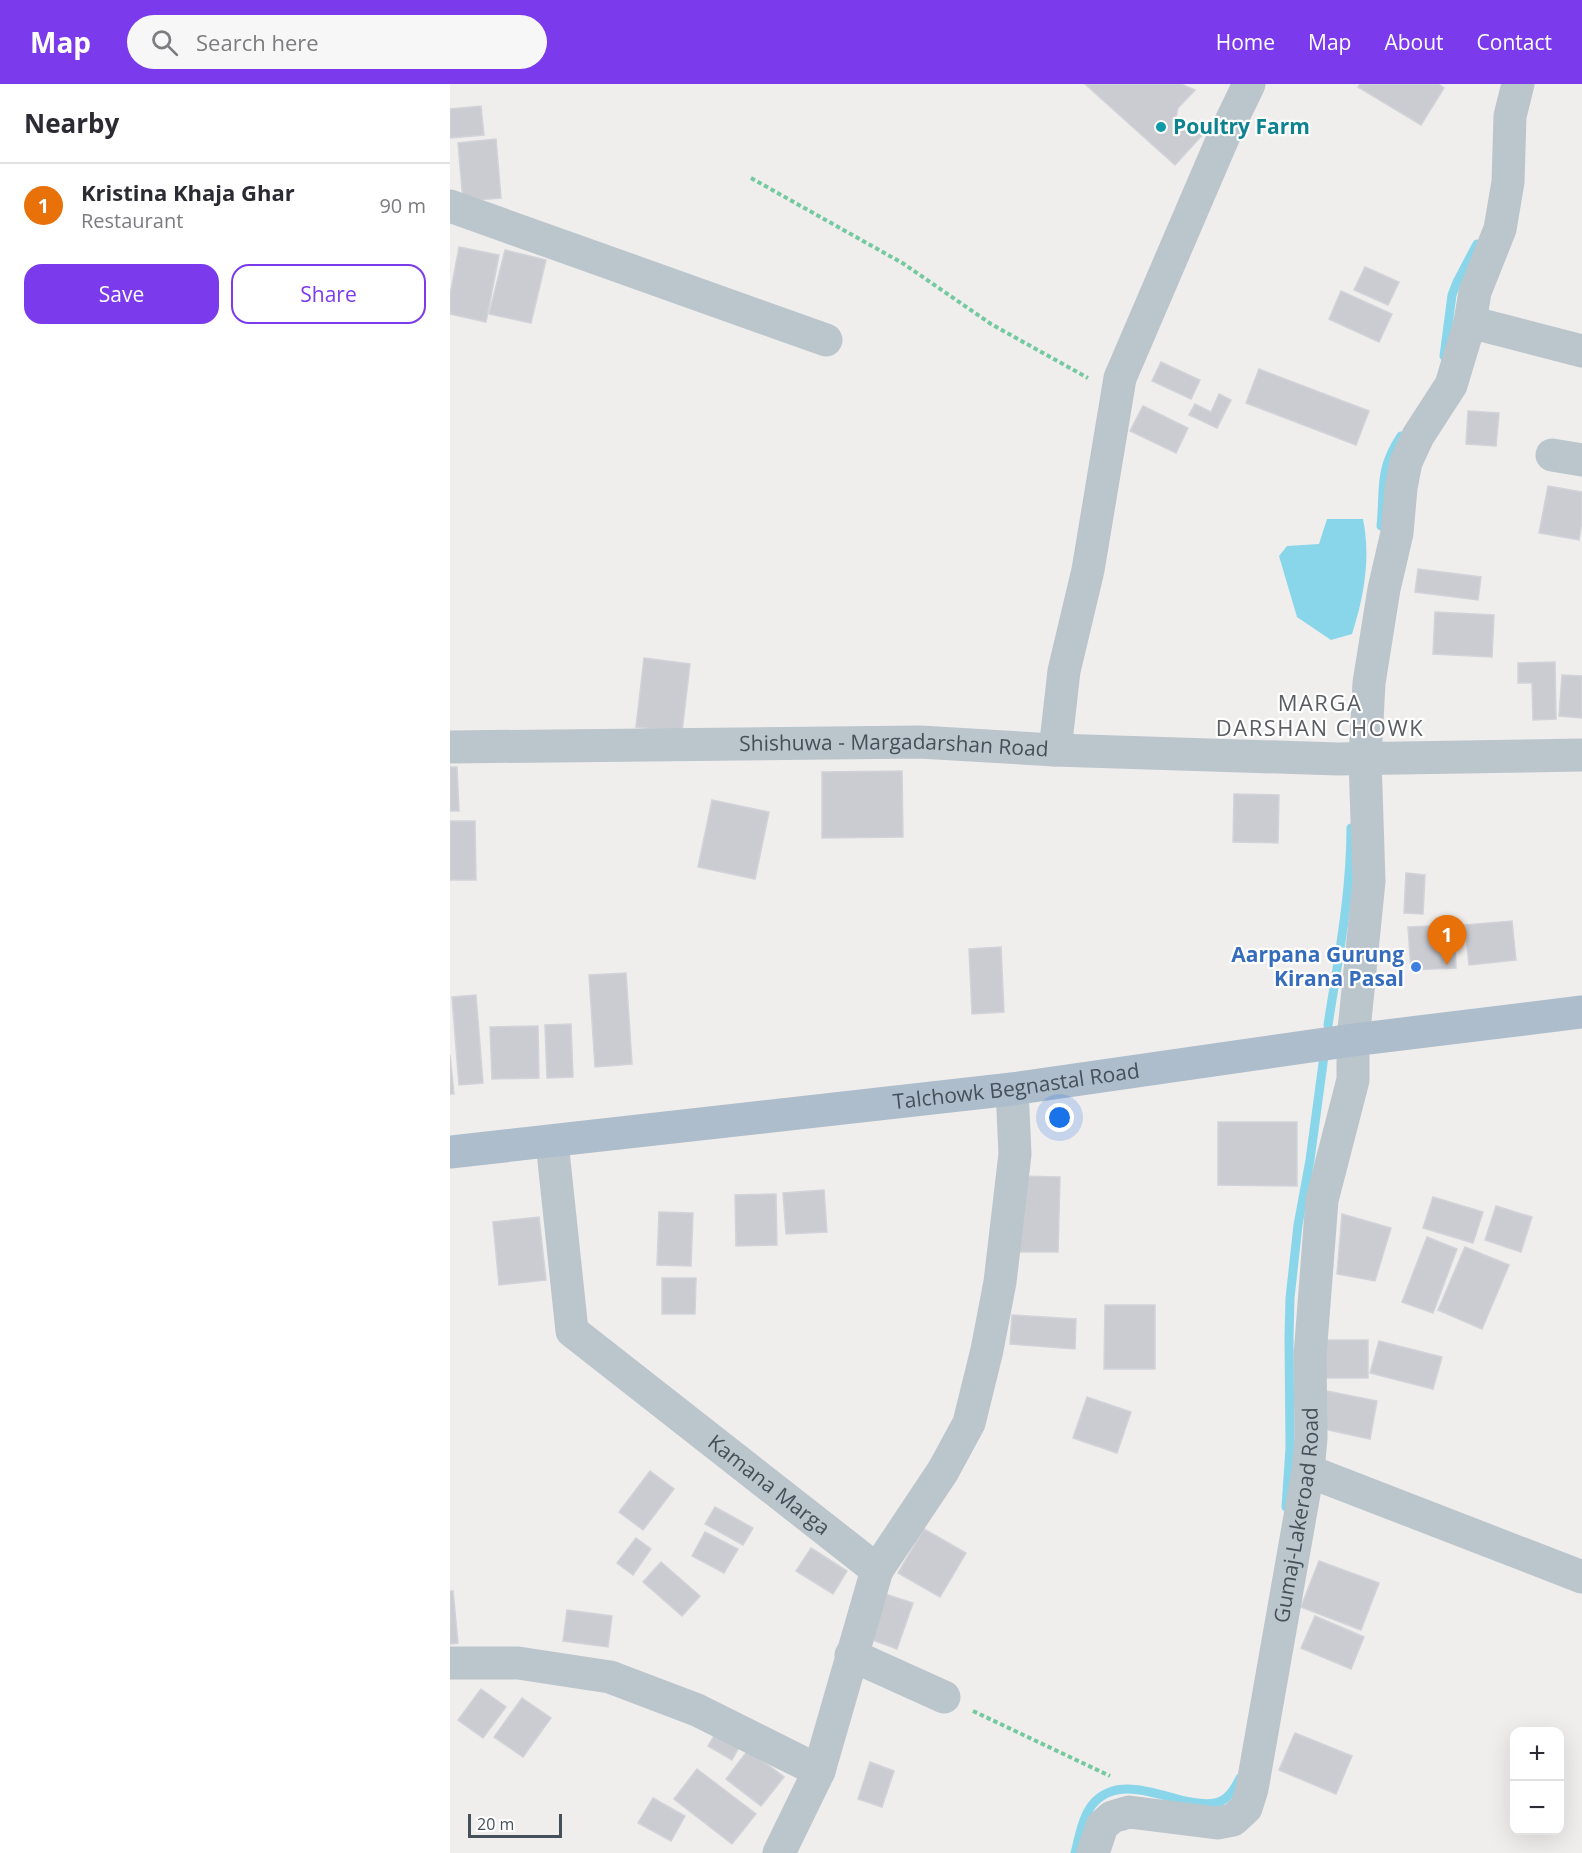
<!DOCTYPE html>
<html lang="en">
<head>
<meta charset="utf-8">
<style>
	body { margin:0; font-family:"Open Sans",sans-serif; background:#f7f7f7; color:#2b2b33 }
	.controls { position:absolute; right:18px; bottom:18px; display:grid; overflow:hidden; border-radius:12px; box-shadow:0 6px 24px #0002 }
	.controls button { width:54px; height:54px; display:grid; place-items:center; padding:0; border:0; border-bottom:2px solid #e1e1e2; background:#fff; color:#2b2b33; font:30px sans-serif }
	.scale { position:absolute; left:18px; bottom:15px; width:94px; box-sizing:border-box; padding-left:6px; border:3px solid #46505a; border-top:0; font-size:16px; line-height:21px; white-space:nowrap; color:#46505a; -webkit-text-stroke:4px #fff; paint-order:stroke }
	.you { position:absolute; left:610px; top:1034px; width:21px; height:21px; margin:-15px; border:4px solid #fff; border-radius:50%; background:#1a73e8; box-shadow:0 0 0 9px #1a73e833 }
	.badge { display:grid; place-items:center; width:39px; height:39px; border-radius:50%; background:#7c3aed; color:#fff; font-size:20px; font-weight:700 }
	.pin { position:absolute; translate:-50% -50px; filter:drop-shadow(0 2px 3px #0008) }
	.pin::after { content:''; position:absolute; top:32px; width:21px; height:18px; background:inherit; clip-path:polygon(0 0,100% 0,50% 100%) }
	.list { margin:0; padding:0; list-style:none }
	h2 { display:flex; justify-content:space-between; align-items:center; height:78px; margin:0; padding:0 24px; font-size:26px }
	h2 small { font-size:20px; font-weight:400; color:#7c7c81 }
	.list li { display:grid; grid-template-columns:39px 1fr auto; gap:18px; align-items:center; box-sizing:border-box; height:84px; padding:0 24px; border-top:2px solid #e1e1e2 }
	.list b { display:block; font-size:22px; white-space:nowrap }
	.list p { margin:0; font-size:20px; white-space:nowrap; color:#7c7c81 }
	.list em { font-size:20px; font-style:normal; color:#7c7c81 }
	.actions { display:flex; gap:12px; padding:18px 24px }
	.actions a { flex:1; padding:14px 0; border:2px solid #7c3aed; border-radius:18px; text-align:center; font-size:21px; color:#7c3aed }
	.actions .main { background:#7c3aed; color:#fff }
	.icon { flex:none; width:33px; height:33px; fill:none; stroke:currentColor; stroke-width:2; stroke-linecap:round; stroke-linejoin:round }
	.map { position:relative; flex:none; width:1132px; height:1769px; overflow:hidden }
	header { display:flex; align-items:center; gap:36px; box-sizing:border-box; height:84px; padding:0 30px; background:#7c3aed; color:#fff }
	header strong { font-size:28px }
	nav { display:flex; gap:33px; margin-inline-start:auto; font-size:21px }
	.search { width:420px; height:54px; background:#f7f7f7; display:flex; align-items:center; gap:15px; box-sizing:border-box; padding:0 21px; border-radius:33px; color:#7c7c81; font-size:22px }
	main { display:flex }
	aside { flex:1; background:#fff }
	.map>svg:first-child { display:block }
</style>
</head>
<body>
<header>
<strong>Map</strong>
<div class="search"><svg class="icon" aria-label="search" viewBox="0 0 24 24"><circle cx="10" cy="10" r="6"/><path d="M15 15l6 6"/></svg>Search here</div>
<nav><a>Home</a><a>Map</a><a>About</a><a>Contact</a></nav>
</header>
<main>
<aside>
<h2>Nearby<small></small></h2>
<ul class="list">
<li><span class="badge" style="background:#e8710a">1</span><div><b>Kristina Khaja Ghar</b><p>Restaurant</p></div><em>90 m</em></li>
</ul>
<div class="actions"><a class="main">Save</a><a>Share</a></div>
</aside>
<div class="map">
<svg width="1132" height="1769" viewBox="0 0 1132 1769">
	<rect width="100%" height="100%" fill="#f0eded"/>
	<path fill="#89d6ea" d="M877 435H913C921 474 914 513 902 550L881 556 847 533 829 472 837 462 869 460Z"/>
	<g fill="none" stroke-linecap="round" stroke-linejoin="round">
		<g stroke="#89d6ea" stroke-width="9">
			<polyline points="994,272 1002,211 1007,198 1027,160"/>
			<path d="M931 442C935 404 928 387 951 352"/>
			<path d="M878 941C888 876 901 810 901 744"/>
			<polyline points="836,1423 840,1364 839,1253 840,1214 848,1141 860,1076 874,972"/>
			<path d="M625 1769C629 1754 632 1734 642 1721 673 1683 730 1726 765 1719 778 1717 785 1704 790 1694"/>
		</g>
	</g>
	<g fill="#caccd2" stroke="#d1d3d9" stroke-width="1.5">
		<polygon points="635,0 731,0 745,6 728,24 725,38 755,48 725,81"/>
		<polygon points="910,0 988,0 994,4 971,41 908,3"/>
		<polygon points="31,22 34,51 0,54 0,25"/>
		<polygon points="46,55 51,114 13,117 8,59"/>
		<polygon points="9,163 49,171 36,238 0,230 0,211"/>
		<polygon points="55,166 96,176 81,239 39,230"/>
		<polygon points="915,183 949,198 938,221 904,206"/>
		<polygon points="891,207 942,230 929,258 879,235"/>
		<polygon points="711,278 750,296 741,315 702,297"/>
		<polygon points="809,285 919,327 906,361 796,319"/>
		<polygon points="769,310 781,316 767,344 739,331 745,320 761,328"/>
		<polygon points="693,322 738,344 726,369 680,347"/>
		<polygon points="1018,327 1049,329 1046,362 1016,360"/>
		<polygon points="1098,402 1132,408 1132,437 1129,456 1089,449"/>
		<polygon points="968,485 1031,493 1028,516 965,508"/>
		<polygon points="985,528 1044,531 1042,573 983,570"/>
		<polygon points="194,574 240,580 232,648 186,643"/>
		<polygon points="1105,578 1106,635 1083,636 1082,599 1068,599 1068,579"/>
		<polygon points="1112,591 1132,592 1132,634 1109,632"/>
		<polygon points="0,683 7,683 9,727 0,727"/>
		<polygon points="452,687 453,753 372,754 372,688"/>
		<polygon points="784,710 829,711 828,759 783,758"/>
		<polygon points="262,716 319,728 305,795 248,783"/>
		<polygon points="0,737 25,737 26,796 0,796"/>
		<polygon points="956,789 975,791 973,830 954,829"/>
		<polygon points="1062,837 1066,876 1019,881 1015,841"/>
		<polygon points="1004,841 1006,884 961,886 958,843"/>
		<polygon points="551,863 554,928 522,930 519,865"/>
		<polygon points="176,889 182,980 145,983 139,891"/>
		<polygon points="26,911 33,999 9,1001 2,913"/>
		<polygon points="121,940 123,993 97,994 95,941"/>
		<polygon points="88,942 89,994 42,995 40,943"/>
		<polygon points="0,971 4,1010 0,1010"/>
		<polygon points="768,1038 847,1038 847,1102 768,1101"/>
		<polygon points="568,1092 610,1093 608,1168 566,1168"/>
		<polygon points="374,1106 377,1148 336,1150 333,1109"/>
		<polygon points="326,1110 327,1161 286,1162 285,1111"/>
		<polygon points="983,1113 1033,1128 1023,1159 973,1144"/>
		<polygon points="1046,1122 1082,1133 1071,1168 1035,1156"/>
		<polygon points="209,1128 243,1129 241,1182 207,1181"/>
		<polygon points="892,1130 941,1144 925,1197 887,1190"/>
		<polygon points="89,1133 96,1196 49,1201 43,1138"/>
		<polygon points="977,1153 1007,1165 983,1229 952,1218"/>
		<polygon points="1015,1163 1059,1181 1032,1245 988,1226"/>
		<polygon points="212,1194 246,1194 245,1230 212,1230"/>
		<polygon points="655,1221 705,1221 705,1285 654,1285"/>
		<polygon points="562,1231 626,1235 625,1265 560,1260"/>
		<rect x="874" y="1256" width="44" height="38"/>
		<polygon points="929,1257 992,1273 983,1305 920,1289"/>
		<polygon points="877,1307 927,1317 920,1355 869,1344"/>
		<polygon points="637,1313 681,1328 667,1369 623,1354"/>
		<polygon points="200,1387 224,1405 193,1446 169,1428"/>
		<polygon points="265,1423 303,1444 293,1461 255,1440"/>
		<polygon points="474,1445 516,1469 490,1513 448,1489"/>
		<polygon points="255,1448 288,1465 274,1489 242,1472"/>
		<polygon points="186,1454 201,1465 183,1491 167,1479"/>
		<polygon points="361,1464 397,1487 383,1510 346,1487"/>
		<polygon points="869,1477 929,1499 911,1546 851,1523"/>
		<polygon points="211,1478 250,1512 232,1532 193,1498"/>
		<polygon points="0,1507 3,1507 8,1559 0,1560"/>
		<polygon points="435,1510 463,1519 447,1565 420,1555"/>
		<polygon points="117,1526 162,1532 158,1563 113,1557"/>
		<polygon points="865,1532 914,1553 901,1585 851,1564"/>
		<polygon points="31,1605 56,1623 33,1654 8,1636"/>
		<polygon points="72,1614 101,1634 73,1673 44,1653"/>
		<polygon points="269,1644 292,1658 282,1676 258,1662"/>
		<polygon points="845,1649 902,1672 886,1710 829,1686"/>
		<polygon points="298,1666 334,1693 311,1722 276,1695"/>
		<polygon points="420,1678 444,1687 432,1723 408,1715"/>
		<polygon points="247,1685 306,1730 282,1760 224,1715"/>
		<polygon points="203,1714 235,1732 221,1757 188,1739"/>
	</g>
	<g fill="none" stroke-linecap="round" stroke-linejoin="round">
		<g stroke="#74ca9f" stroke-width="4" stroke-dasharray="4.5 3" stroke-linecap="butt">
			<polyline points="301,94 454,180 541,240 638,294"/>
			<polyline points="523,1627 660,1692"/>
		</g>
		<g stroke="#bbc5cc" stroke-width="33">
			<polyline points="0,122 376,256"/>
			<polyline points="1020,238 1132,267"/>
			<polyline points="1102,371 1132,376"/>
			<path id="s1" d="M0 663 470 658 605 666 888 675 1132 671"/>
			<polyline points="605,666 614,587 638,486 670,294 773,54 799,0"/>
			<path id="s2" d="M102 1058 122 1247 427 1486 369 1687 329 1769"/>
			<polyline points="858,1387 1132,1493"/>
			<polyline points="427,1486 493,1387 519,1339 537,1266 550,1198 565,1070 562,1005"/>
			<polyline points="401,1571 494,1613"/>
			<polyline points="0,1579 68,1579 160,1593 247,1626 369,1687"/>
			<path id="s3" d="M643 1769 652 1742 662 1733 679 1728 767 1739 783 1736 796 1724 802 1705 858 1387 861 1354 860 1272 872 1116 903 996V956L919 797 915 674 919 599 934 505 947 449 951 404 956 378 968 352 1001 301 1020 238 1025 208 1050 145 1058 98 1060 32 1068 0"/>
		</g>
		<path stroke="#adbdcc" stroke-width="33" id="s4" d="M0 1068 562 1005 903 956 1132 928"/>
	</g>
	<circle fill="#0f9aa8" stroke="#fff" stroke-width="2" cx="711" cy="43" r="6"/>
	<circle fill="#3f7fe0" stroke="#fff" stroke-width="2" cx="966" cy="883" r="6"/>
	<g text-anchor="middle" stroke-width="4.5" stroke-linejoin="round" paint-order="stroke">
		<g font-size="21" font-weight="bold" fill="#0d838f" stroke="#fff" text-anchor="start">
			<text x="723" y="50">Poultry Farm</text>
		</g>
		<g font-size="21" fill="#46505a" stroke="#fff">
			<text dy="7" stroke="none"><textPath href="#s1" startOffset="444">Shishuwa - Margadarshan Road</textPath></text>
			<text dy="7" stroke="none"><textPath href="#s4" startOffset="570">Talchowk Begnastal Road</textPath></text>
			<text dy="7" stroke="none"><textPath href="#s2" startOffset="440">Kamana Marga</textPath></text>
			<text dy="7" stroke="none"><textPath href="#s3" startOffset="480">Gumaj-Lakeroad Road</textPath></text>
		</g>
		<g font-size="21" font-weight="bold" fill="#366cbe" stroke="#fff" text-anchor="end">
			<text x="954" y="878">Aarpana Gurung<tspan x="954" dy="24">Kirana Pasal</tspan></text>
		</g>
		<g font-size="22" letter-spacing="1.5" fill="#5a5d62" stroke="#fff">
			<text x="870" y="627">MARGA<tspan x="870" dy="25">DARSHAN CHOWK</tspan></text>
		</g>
	</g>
</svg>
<div class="controls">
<button>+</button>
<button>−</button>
</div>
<div class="scale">20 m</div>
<div class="you"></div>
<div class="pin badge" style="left:997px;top:881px;background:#e8710a">1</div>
</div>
</main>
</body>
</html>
